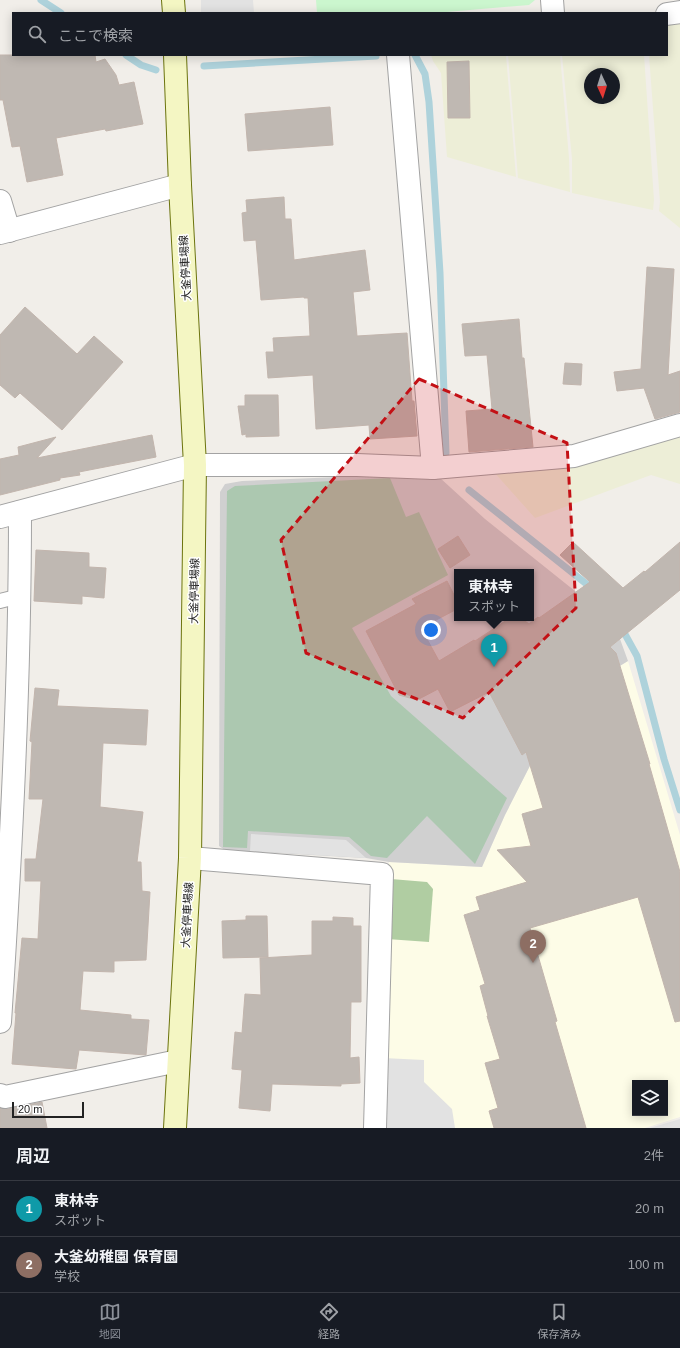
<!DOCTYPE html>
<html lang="ja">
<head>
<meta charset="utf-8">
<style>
	body { margin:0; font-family:Arial,"Noto Sans JP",sans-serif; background:#20242c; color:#f1f3f6 }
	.controls { position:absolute; right:12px; bottom:12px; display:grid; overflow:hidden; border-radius:0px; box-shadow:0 2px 10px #0003 }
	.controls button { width:36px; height:36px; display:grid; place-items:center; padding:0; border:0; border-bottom:1px solid #363941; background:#171b24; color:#f1f3f6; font:20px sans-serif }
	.compass { position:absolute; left:584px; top:68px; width:36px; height:36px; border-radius:50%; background:#171b24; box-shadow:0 2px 10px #0003; rotate:176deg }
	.scale { position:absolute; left:12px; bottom:10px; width:72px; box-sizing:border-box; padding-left:4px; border:2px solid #222; border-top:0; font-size:11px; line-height:14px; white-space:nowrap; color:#222; -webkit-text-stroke:3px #fff; paint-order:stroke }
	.you { position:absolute; left:431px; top:630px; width:14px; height:14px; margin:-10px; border:3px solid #fff; border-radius:50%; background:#1a73e8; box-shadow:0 0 0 6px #1a73e833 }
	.badge { display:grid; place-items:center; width:26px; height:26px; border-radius:50%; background:#8c9099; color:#fff; font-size:13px; font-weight:700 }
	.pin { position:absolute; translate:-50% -33px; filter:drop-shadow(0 1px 2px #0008) }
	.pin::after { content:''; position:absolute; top:21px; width:14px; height:12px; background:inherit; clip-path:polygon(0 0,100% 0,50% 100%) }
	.popup { position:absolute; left:454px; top:569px; width:80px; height:52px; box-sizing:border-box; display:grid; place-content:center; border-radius:0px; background:#171b24; filter:drop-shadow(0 1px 3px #0005); font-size:13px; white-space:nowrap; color:#9ea1a6 }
	.popup b { font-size:15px; color:#f1f3f6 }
	.popup::after { content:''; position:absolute; left:50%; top:100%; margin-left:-8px; border:8px solid transparent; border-top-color:#171b24 }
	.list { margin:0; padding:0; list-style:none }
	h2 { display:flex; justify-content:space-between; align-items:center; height:52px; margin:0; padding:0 16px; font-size:17px }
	h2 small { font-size:13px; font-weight:400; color:#9ea1a6 }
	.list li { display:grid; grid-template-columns:26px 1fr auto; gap:12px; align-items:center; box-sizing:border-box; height:56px; padding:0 16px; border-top:1px solid #363941 }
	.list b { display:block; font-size:15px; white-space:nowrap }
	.list p { margin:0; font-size:13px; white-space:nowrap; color:#9ea1a6 }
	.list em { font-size:13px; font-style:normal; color:#9ea1a6 }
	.icon { flex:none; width:22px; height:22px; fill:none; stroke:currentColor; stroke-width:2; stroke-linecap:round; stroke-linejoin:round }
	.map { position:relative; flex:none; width:680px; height:1128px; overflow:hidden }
	.search { position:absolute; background:#171b24; box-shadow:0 2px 10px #0003; left:12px; right:12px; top:12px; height:44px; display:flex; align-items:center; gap:10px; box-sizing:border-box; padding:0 14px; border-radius:0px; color:#9ea1a6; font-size:15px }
	.sheet { height:164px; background:#171b24 }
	nav { display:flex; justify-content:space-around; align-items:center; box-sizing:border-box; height:56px; border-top:1px solid #363941; background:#171b24; font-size:11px; color:#9ea1a6 }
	nav a { display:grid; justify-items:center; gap:2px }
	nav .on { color:#8c9099 }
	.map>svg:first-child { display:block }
</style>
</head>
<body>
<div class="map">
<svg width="680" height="1128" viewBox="0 0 680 1128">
	<rect width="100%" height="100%" fill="#f1eee9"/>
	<path fill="#fdfce7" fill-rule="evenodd" d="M628 661 680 835V1117L645 1128H381L389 862 482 867 505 815 537 752 600 678ZM635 1083H665V1113H635Z"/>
	<path fill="#d0d0d0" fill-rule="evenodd" d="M411 474 439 477 485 519 590 603 620 639 628 661 600 678 537 752 505 815 482 867 389 862 366 858 225 850 219 846 220 492 225 484 242 481ZM457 572H531V618H457Z"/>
	<g fill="#edeed7" fill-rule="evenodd">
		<polygon points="680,23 680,228 659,211 660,202 649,55 667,55 667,24"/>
		<polygon points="431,55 506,55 516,177 447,157 441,73 433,61"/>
		<polygon points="508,55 560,55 569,158 570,192 518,178"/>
		<path d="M562 55H644L654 200 653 210 572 193V159ZM590 74H614V98H590Z"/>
		<polygon points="680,433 680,484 651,475 535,518 493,471"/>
	</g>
	<polygon fill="#b0cda2" points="391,879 427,882 433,889 429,942 387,939"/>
	<polygon fill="#acc8b0" points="390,478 406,517 419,512 448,575 352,628 391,696 507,798 475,864 427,816 387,858 371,856 349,837 248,831 247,848 223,847 227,491 235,486"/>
	<polygon fill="#cbf6ce" points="316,0 535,0 529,5 435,13 317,13"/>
	<g fill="#e2e2e2">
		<polygon points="201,0 253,0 254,13 201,13"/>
		<polygon points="251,834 346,840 366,858 250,851"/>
		<polygon points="383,1058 424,1060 424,1082 452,1109 455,1128 381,1128"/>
		<polygon points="680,1119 680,1128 650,1128"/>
	</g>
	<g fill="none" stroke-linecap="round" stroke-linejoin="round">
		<g stroke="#aed2db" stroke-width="7">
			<polyline points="41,0 61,13"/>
			<polyline points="126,55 141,65 156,70"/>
			<polyline points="415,55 425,74 429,102 440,273 446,453"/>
			<polyline points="204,66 376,56"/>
			<polyline points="469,490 594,590"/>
			<polyline points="621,627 637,656 664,759 680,810"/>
		</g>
	</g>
	<g fill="#bfb8b2" stroke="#c2b5ad">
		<polygon points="0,55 95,55 96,62 105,59 116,75 119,85 134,82 143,124 106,131 105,129 56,138 63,175 27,182 20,146 12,147 3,100 0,100"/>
		<polygon points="469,61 470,118 448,118 447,62"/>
		<polygon points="330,107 333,145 248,151 245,114"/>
		<polygon points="284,197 285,219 291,219 294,260 365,250 370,290 353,292 357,336 407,333 412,401 414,401 417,436 370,439 369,425 316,429 313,375 268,378 266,352 274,352 273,338 310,336 308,298 304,298 304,297 261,300 256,240 244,241 242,213 247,212 246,200"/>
		<polygon points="647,267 674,269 668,375 680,371 680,412 655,419 644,388 617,391 614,372 641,369"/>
		<polygon points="25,307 77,354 94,336 123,362 62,430 20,393 15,398 0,385 0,335"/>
		<polygon points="519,319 522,358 524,358 533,447 469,452 466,411 492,409 487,355 465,356 462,324"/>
		<polygon points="565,363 582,364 581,385 563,384"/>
		<polygon points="245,395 278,395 279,436 246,437 246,434 242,435 238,406 245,406"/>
		<polygon points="152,435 156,457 79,472 80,475 60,478 60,480 0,495 0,459 19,455 18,447 56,437 37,458"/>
		<polygon points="458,536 470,555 450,568 438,549"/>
		<polygon points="573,542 623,588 644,571 645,572 680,542 680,590 610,647 616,653 650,764 649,764 680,872 680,1021 675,1022 638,897 530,928 557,1021 555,1022 586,1128 494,1128 489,1111 498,1108 485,1063 500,1059 487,1016 488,1016 480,986 485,984 464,915 480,910 476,897 527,882 497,850 531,846 522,814 543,808 526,752 522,755 489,692 450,712 438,689 417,700 399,695 366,631 416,604 412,599 447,581 457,601 457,609 421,628 439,661 474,640 475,641 510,618 521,618 529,624 538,617 539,618 590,582 560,555"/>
		<polygon points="36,550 89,553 89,567 106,568 104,598 82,596 82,604 34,601"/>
		<polygon points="35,688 59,690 57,706 148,710 146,745 103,743 100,807 143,812 137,862 141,862 142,891 150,892 146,960 114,961 114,972 83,971 80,1010 131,1015 131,1019 149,1020 146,1055 79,1050 76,1069 12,1064 16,1013 15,1013 22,938 38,939 41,881 25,881 25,859 36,859 43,799 29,799 32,742 30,741"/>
		<polygon points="246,916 267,916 268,957 223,958 222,921 246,920"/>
		<polygon points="333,917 353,918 353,926 361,926 361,1002 351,1002 350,1058 359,1057 360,1083 341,1084 341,1086 272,1084 270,1111 239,1108 242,1070 232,1069 235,1032 242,1033 245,994 261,995 260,958 312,955 312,921 333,921"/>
		<polygon points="42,1102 47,1128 0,1128 0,1108 8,1109"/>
	</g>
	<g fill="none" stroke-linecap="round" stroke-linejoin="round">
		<g stroke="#a3a3a3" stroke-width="16">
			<polyline id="lane" points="0,601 20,596"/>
		</g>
		<g stroke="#a3a3a3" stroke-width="24">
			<g id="street">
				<polyline points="552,0 553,13"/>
				<polyline points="667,14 680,12"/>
				<polyline points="398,55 433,468"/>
				<polyline points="0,201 9,231"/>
				<polyline points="0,233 180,185"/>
				<polyline points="0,517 195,465 357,465 433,468 574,456 680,425"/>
				<polyline points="190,858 382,874 375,1128"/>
				<path d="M0 1022C11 852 20 682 20 512"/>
				<polyline points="0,1095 5,1097 178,1061"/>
			</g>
		</g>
		<g stroke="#6c740e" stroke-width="24">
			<g id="secondary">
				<polyline points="173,0 174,13"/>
				<polyline points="175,1128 190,858 195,465 180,185 175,55"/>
			</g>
		</g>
		<use href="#lane" stroke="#fff" stroke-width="14"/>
		<use href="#street" stroke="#fff" stroke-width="22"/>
		<use href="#secondary" stroke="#f4f6c3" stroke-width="22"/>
	</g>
	<path fill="#c41015" fill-opacity="0.2" stroke="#c41015" stroke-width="3" stroke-dasharray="8 5" stroke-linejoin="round" d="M419 379 567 443 576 608 463 718 306 653 281 540Z"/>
	<g text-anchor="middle" stroke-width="3" stroke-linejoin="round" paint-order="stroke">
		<g font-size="11" fill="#222" stroke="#fff">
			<text transform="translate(185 268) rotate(-93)" y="4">大釜停車場線</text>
			<text transform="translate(194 591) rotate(-89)" y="4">大釜停車場線</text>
			<text transform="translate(187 915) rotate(-87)" y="4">大釜停車場線</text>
		</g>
	</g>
</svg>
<div class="controls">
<button><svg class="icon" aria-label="layers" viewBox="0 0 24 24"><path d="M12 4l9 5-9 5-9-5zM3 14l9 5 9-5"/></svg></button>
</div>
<svg class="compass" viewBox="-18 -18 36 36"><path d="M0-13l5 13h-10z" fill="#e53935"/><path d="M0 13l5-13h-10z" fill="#9ea1a6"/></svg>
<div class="scale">20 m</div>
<div class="you"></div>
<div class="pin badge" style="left:494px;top:667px;background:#0f9aa8">1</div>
<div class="popup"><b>東林寺</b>スポット</div>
<div class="pin badge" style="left:533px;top:963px;background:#8d6e63">2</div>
<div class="search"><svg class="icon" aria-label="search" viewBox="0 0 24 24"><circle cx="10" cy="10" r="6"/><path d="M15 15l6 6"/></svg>ここで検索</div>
</div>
<section class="sheet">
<h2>周辺<small>2件</small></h2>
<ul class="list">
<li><span class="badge" style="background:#0f9aa8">1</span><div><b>東林寺</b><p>スポット</p></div><em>20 m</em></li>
<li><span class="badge" style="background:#8d6e63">2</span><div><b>大釜幼稚園 保育園</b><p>学校</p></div><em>100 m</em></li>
</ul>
</section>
<nav>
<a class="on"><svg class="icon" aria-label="map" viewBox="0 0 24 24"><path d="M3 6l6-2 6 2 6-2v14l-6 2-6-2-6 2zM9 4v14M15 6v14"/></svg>地図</a>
<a><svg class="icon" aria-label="directions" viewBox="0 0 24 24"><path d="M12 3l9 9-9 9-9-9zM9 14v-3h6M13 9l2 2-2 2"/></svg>経路</a>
<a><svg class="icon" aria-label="saved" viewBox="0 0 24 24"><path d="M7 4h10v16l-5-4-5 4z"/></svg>保存済み</a>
</nav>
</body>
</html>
